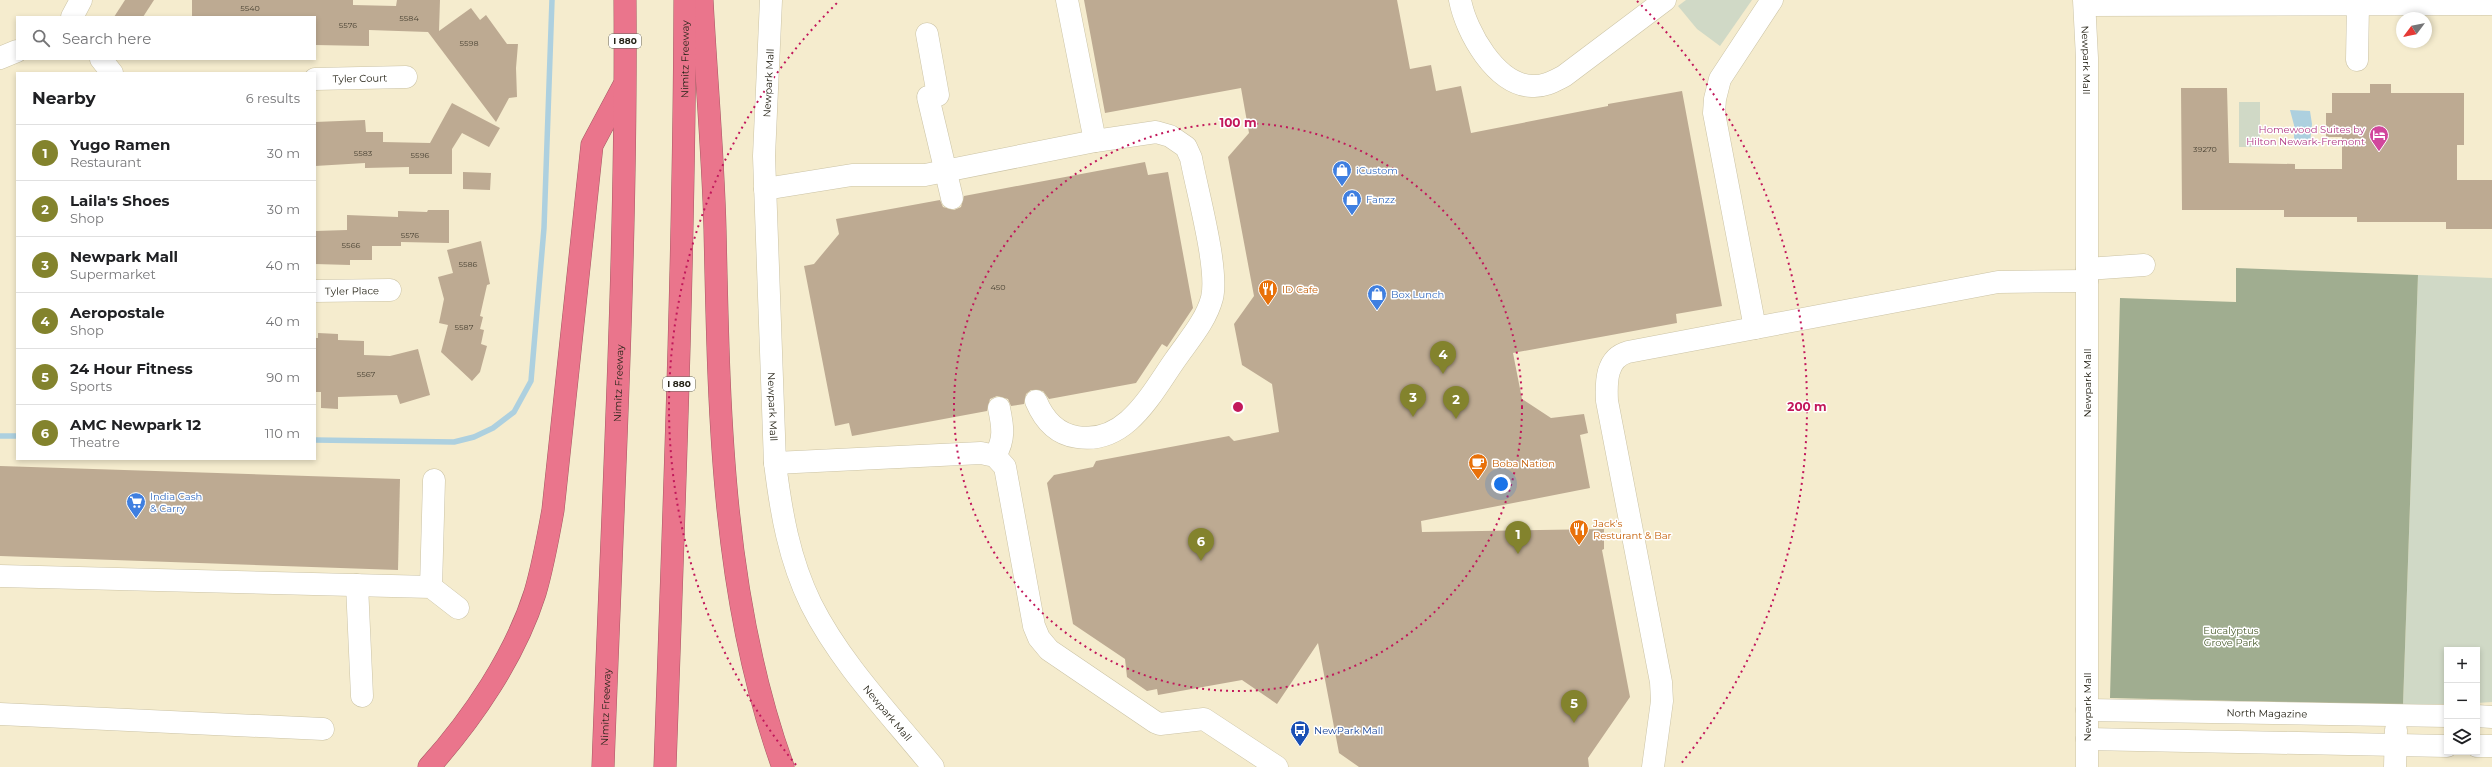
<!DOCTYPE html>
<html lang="en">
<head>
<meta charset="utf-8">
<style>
	body { margin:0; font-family:Montserrat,sans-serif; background:#f6f6f6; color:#202124 }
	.controls { position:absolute; right:12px; bottom:12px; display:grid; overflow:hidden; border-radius:0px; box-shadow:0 2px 6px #0003 }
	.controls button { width:36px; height:36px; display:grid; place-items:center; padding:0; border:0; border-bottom:1px solid #e0e0e0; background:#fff; color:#202124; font:20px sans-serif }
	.compass { position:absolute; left:2396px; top:12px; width:36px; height:36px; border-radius:50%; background:#fff; box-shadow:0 2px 6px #0003; rotate:238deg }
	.you { position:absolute; left:1501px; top:484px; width:14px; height:14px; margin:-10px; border:3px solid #fff; border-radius:50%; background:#1a73e8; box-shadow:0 0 0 6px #1a73e833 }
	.badge { display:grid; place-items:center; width:26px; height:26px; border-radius:50%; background:#83832d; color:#fff; font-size:13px; font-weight:700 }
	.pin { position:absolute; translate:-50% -33px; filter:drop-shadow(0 1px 2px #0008) }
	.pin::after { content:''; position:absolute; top:21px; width:14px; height:12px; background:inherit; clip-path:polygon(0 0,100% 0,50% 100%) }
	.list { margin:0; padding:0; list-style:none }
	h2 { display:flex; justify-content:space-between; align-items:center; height:52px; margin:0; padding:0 16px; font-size:17px }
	h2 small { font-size:13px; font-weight:400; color:#757577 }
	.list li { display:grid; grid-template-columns:26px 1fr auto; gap:12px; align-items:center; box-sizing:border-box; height:56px; padding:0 16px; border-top:1px solid #e0e0e0 }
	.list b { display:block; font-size:15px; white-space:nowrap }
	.list p { margin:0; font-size:13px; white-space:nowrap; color:#757577 }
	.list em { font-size:13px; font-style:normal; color:#757577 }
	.icon { flex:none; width:22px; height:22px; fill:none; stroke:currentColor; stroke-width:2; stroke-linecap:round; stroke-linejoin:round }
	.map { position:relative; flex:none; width:2492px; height:767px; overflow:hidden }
	.search { position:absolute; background:#fff; box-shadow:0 2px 6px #0003; left:16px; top:16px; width:300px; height:44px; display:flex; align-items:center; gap:10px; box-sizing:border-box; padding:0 14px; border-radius:0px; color:#757577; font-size:15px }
	.panel { position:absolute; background:#fff; box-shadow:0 2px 6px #0003; left:16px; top:72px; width:300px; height:388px; border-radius:0px }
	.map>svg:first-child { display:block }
</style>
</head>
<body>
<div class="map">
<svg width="2492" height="767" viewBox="0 0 2492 767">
	<rect width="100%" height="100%" fill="#f5ecce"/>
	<g fill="#d0d9c6">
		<polygon points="1686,0 1752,0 1720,46 1697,29 1678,6"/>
		<rect x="2239" y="102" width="21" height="45"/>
		<polygon points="2418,275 2492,278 2492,702 2477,703 2477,650 2447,650 2447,704 2403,705"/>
	</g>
	<polygon fill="#a0ad90" points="2236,268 2418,275 2403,705 2110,698 2120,298 2236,302"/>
	<polygon fill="#add0df" points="2290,110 2310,111 2312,124 2310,143 2294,144 2294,125"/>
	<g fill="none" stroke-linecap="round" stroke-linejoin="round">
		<g stroke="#add0df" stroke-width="5.5">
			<polyline points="0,436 17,436"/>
			<polyline points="315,440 454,442 474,437 493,428 514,412 531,381 544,228 552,0"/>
		</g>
	</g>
	<g fill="#bdaa92">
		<polygon points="125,0 154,0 143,17 114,17"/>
		<polygon points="192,0 353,0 353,5 396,6 397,0 440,0 439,31 471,8 480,20 486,15 507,44 518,44 516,68 517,97 509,98 496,122 428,32 369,30 369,46 315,45 315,17 192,17"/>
		<polygon points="1084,0 1397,0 1410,69 1431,65 1436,91 1461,86 1471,133 1608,106 1608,104 1682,91 1722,306 1676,314 1677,323 1513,353 1522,399 1551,418 1584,414 1588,433 1580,435 1590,488 1421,521 1422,532 1604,529 1604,549 1602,550 1630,697 1588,758 1589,767 1359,767 1339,753 1318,643 1277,704 1242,680 1158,695 1157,689 1147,691 1127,677 1125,659 1073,624 1047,483 1054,475 1093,467 1096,461 1229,436 1234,441 1279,432 1272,384 1242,365 1234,324 1254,296 1228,157 1249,133 1241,88 1105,113"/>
		<polygon points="2370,84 2391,84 2391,93 2464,93 2464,145 2457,145 2457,180 2492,180 2492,229 2446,229 2446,222 2357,222 2357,217 2284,217 2284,210 2182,210 2181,88 2227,88 2229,163 2295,164 2295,169 2342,169 2342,137 2326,137 2326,113 2332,113 2332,93 2370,93"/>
		<polygon points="452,103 500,128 489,147 462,133 452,149 452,174 409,174 409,167 365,168 365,163 315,166 315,122 365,120 366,132 383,132 383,142 430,143"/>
		<polygon points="1145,162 1148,175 1168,172 1193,308 1167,347 1162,344 1136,383 1049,399 1043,391 1031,390 1026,394 1024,404 1011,406 1008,399 997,396 990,399 987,411 852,436 849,423 835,426 804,266 814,264 839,234 836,219 940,200 943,207 954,210 961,207 964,196"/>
		<polygon points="463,172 491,173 490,190 463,189"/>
		<polygon points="428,210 449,210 449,243 401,242 401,246 372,246 372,260 350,260 350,265 315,264 315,231 347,230 347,215 398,217 398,211 427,212"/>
		<polygon points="481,241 490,284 487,285 480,316 483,317 480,329 484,330 481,344 487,346 480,372 472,381 441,352 448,325 439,323 444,299 438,277 453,273 447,250"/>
		<polygon points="318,333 338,334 338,340 364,341 364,355 390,356 418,349 430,395 400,404 397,395 338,397 338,409 321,408 321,392 315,392 315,338 318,338"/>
		<polygon points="0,466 400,479 398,570 0,556"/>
	</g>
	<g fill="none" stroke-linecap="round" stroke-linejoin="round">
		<g stroke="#cbc3a5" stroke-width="23">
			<g id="minor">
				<path id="s1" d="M771 0 764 156 775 463C781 512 789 559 811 604 841 664 891 715 933 767"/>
				<polyline points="1067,0 1095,141"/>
				<path d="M1460 0C1466 32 1496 85 1532 86 1544 87 1554 81 1564 76L1665 0"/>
				<path id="s2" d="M2084 0 2087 58V767"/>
				<polyline points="2085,5 2492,4"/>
				<polyline points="72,17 81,0"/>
				<polyline points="927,34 938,95"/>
				<polyline points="0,58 17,51"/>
				<polyline points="101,59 112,73"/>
				<polyline points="2357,60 2358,5"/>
				<path id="s3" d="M315 79 406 77"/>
				<polyline points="928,97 952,198"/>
				<path d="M765 189 852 175H925L1095 141 1156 132 1170 136 1186 147 1191 158C1197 191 1219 269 1212 298 1206 321 1188 341 1175 360 1151 394 1126 445 1077 437 1056 434 1044 420 1036 401"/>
				<polyline points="2087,269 2144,265"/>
				<path id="s4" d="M315 291 390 290"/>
				<polyline points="1755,328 1714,113 1715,99 1720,79 1772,0"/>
				<path d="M995 456C1005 439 1003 427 999 408"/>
				<polyline points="775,463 981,453 995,456 1005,467 1034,626 1039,638 1049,650 1155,722 1160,724 1204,719 1277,767"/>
				<polyline points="0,576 431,587 458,608"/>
				<polyline points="357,585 362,696"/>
				<polyline points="431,587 434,480"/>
				<path id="s5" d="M2087 710 2447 716"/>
				<polyline points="0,714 323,729"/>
				<polyline points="2477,716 2492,717"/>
				<polyline points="2087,739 2447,746"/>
				<polyline points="2477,746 2492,746"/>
				<path d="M1653 767 1662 701 1661 682 1607 401C1606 382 1606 358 1628 352L1998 282 2087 281"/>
				<polyline points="2395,767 2396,730"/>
			</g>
		</g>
		<g stroke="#a55863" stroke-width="23">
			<g id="highway">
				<path d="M702 0C706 76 713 153 715 229 719 410 721 595 783 767"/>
				<path d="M429 767C473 718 515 656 535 593 543 566 548 538 553 510L592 145 623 87"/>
				<path id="s6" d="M603 767C612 512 627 256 625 0"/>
				<path id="s7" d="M665 767C674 511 684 256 685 0"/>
			</g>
		</g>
		<use href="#minor" stroke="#fff" stroke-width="22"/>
		<use href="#highway" stroke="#ea758c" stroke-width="22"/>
	</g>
	<g fill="none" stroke="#c2185b" stroke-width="2" stroke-dasharray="2 4">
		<circle cx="1238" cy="407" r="284"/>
		<path d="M796 765A569 569 0 0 1 839 1M1637 1A569 569 0 0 1 1680 765"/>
	</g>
	<defs>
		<g id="hotel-pin" transform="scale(1)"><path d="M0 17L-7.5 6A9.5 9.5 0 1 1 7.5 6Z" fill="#d1479c" stroke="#fff"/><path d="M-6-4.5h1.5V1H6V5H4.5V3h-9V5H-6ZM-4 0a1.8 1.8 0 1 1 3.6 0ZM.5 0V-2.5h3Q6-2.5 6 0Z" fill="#fff"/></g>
		<g id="shop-pin" transform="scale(1)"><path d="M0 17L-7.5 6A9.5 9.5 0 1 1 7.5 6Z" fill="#3f7fe0" stroke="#fff"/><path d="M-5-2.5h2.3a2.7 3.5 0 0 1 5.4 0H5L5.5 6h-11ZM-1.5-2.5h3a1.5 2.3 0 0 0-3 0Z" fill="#fff"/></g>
		<g id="restaurant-pin" transform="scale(1)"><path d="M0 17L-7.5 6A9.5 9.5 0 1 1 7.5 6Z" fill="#e8710a" stroke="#fff"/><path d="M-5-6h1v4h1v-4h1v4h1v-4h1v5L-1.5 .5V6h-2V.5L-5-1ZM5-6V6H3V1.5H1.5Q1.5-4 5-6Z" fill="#fff"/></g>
		<g id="cafe-pin" transform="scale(1)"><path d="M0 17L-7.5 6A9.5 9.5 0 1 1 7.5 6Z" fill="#e8710a" stroke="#fff"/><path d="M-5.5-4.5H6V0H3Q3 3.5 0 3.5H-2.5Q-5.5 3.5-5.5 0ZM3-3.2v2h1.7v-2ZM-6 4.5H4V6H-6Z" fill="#fff"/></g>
		<g id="supermarket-pin" transform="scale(1)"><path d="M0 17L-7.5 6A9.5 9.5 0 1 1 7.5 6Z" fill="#3f7fe0" stroke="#fff"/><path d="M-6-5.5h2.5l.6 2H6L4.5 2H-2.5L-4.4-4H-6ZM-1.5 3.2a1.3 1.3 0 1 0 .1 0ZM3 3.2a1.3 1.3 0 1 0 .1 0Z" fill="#fff"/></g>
		<g id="bus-pin" transform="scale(1)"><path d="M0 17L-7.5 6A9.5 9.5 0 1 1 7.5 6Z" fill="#1a4fb4" stroke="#fff"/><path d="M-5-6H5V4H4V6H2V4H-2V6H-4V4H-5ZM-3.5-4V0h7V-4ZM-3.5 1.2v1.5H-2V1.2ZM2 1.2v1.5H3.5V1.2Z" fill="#fff"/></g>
	</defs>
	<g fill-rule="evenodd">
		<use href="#hotel-pin" x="2379" y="135"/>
		<use href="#shop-pin" x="1342" y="170"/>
		<use href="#shop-pin" x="1352" y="199"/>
		<use href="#restaurant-pin" x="1268" y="289"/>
		<use href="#shop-pin" x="1377" y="294"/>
		<use href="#cafe-pin" x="1478" y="463"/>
		<use href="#supermarket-pin" x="136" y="502"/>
		<use href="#restaurant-pin" x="1579" y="529"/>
		<use href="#bus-pin" x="1300" y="730"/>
	</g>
	<g text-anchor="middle" stroke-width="3" stroke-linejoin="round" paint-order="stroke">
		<g font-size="8" fill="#4c4536">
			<text x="250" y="11">5540</text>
			<text x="409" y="21">5584</text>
			<text x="348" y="28">5576</text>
			<text x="469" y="46">5598</text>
			<text x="2205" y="152">39270</text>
			<text x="363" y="156">5583</text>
			<text x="420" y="158">5596</text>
			<text x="410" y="238">5576</text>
			<text x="351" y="248">5566</text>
			<text x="468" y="267">5586</text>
			<text x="998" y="290">450</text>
			<text x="464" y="330">5587</text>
			<text x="366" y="377">5567</text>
		</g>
		<g fill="#fff" stroke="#67655d" stroke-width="1">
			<rect x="609" y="34" width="32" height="14" rx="3"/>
			<rect x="663" y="377" width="32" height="14" rx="3"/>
		</g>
		<g font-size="9" font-weight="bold" fill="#262317">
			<text x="625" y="44">I 880</text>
			<text x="679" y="387">I 880</text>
		</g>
		<g font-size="10" fill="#262317" stroke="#fff">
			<text dy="4" stroke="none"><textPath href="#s2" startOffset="60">Newpark Mall</textPath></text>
			<text dy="4" stroke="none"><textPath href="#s7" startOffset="708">Nimitz Freeway</textPath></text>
			<text dy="4" stroke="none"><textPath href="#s3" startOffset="45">Tyler Court</textPath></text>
			<text transform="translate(768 83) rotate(-87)" y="4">Newpark Mall</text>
			<text dy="4" stroke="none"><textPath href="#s4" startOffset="37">Tyler Place</textPath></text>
			<text transform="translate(2087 383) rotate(-90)" y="4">Newpark Mall</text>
			<text dy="4" stroke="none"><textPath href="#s6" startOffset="384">Nimitz Freeway</textPath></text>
			<text dy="4" stroke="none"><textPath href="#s1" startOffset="407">Newpark Mall</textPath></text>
			<text dy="4" stroke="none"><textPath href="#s6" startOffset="60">Nimitz Freeway</textPath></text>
			<text transform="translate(2087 707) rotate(-90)" y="4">Newpark Mall</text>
			<text dy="4" stroke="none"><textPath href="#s1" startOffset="743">Newpark Mall</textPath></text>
			<text dy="4" stroke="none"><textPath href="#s5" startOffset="180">North Magazine</textPath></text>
		</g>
		<g font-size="10" fill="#b23c85" stroke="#fff" text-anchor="end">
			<text x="2365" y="133">Homewood Suites by<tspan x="2365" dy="12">Hilton Newark-Fremont</tspan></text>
		</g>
		<g font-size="10" fill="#366cbe" stroke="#fff" text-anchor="start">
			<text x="1356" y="174">iCustom</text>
			<text x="1366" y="203">Fanzz</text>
			<text x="1391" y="298">Box Lunch</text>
			<text x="150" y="500">India Cash<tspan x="150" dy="12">&amp; Carry</tspan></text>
		</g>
		<g font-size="10" fill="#c56008" stroke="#fff" text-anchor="start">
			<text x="1282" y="293">ID Cafe</text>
			<text x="1492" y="467">Boba Nation</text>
			<text x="1593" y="527">Jack's<tspan x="1593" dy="12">Resturant &amp; Bar</tspan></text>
		</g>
		<g font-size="10" fill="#4b5e2f" stroke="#fff">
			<text x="2231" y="634">Eucalyptus<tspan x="2231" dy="12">Grove Park</tspan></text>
		</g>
		<g font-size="10" fill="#164399" stroke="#fff" text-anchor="start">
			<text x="1314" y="734">NewPark Mall</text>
		</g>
	</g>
	<circle cx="1238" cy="407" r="6" fill="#c2185b" stroke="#fff" stroke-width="2"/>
	<g font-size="12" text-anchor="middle" font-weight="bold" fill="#c2185b" stroke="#fff" stroke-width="3" stroke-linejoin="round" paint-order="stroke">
		<text x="1238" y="127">100 m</text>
		<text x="1807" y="411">200 m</text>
	</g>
</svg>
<div class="controls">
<button>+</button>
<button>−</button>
<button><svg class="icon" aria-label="layers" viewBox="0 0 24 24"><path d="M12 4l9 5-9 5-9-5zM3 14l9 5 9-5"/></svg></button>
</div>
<svg class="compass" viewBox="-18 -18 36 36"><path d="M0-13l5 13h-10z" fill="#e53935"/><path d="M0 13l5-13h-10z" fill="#757577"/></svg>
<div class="you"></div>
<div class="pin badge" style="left:1518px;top:554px">1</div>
<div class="pin badge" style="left:1456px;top:419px">2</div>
<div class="pin badge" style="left:1413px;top:417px">3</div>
<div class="pin badge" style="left:1443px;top:374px">4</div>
<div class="pin badge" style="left:1574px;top:723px">5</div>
<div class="pin badge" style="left:1201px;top:561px">6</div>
<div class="search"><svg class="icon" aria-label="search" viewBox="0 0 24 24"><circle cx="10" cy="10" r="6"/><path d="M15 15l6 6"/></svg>Search here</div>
<section class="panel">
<h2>Nearby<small>6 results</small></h2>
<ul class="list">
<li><span class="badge">1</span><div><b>Yugo Ramen</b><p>Restaurant</p></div><em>30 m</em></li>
<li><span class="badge">2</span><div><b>Laila's Shoes</b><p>Shop</p></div><em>30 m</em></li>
<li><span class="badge">3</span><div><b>Newpark Mall</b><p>Supermarket</p></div><em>40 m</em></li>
<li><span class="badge">4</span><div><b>Aeropostale</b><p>Shop</p></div><em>40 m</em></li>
<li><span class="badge">5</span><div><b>24 Hour Fitness</b><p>Sports</p></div><em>90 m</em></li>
<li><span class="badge">6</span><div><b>AMC Newpark 12</b><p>Theatre</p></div><em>110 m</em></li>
</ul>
</section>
</div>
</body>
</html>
